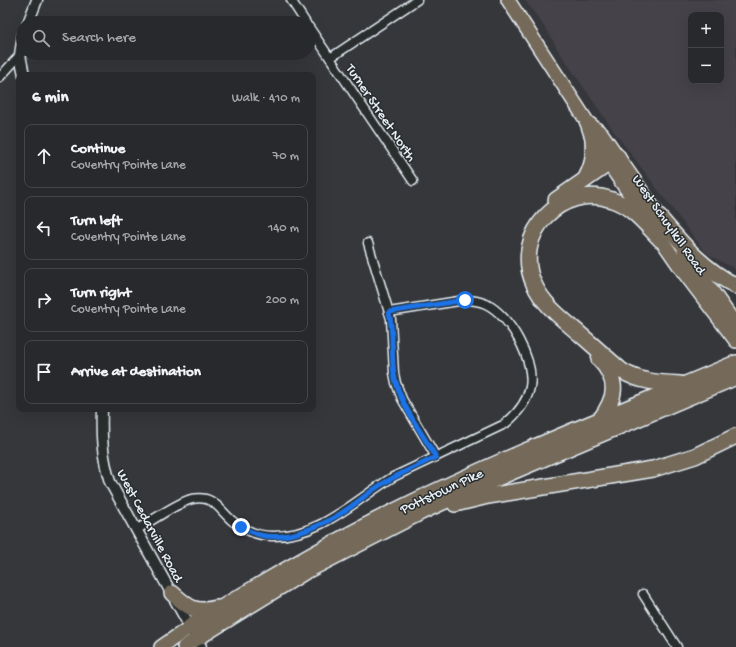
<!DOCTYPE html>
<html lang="en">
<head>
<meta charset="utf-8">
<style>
	body { margin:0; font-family:"Gochi Hand",sans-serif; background:#343538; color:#f1f3f6 }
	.controls { position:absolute; right:12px; top:12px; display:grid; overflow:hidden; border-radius:8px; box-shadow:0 4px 16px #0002 }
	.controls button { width:36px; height:36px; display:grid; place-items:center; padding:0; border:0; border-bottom:1px solid #444548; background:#28292c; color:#f1f3f6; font:20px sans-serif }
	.stop { position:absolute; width:12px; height:12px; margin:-9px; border:3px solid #1a73e8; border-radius:50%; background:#fff }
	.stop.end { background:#1a73e8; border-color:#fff; box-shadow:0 1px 4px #0008 }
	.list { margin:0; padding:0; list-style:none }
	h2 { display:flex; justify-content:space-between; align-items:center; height:52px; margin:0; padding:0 16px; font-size:17px }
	h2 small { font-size:13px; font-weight:400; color:#a5a6a9 }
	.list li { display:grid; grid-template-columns:26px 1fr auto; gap:12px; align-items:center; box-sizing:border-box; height:64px; margin:0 8px 8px; padding:0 8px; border:1px solid #444548; border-radius:8px }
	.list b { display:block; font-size:15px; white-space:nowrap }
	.list p { margin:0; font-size:13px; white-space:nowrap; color:#a5a6a9 }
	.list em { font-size:13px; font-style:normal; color:#a5a6a9 }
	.icon { flex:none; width:22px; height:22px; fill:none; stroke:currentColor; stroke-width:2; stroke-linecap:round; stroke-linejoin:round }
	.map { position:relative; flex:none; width:736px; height:647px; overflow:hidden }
	.search { position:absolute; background:#28292c; box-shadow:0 4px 16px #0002; left:16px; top:16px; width:300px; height:44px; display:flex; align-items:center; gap:10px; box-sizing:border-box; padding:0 14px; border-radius:22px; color:#a5a6a9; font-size:15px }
	.panel { position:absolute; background:#28292c; box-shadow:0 4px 16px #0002; left:16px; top:72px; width:300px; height:340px; border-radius:8px }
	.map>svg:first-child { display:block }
</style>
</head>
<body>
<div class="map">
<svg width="736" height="647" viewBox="0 0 736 647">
	<rect width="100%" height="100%" fill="#36373b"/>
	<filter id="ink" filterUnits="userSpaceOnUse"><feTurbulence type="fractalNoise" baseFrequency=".025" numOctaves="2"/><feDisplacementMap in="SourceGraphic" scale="8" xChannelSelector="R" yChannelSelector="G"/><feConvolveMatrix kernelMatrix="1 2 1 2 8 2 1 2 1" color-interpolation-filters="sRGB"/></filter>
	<g filter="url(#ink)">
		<path fill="#44424a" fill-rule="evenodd" d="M525 0H736V270L706 253 615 133 558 50 548 32ZM691 15H721V81H691Z"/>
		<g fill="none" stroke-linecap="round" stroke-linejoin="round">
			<g stroke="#e8f1f8" stroke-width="11">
				<g id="minor">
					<polyline points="291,0 306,23"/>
					<polyline points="309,27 413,181"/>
					<polyline points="330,58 417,0"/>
					<polyline points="0,77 20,55"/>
					<polyline points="368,243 391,319 394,373 396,383 402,399 436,457"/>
					<path d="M136 530C150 522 178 502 192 499 215 494 220 512 235 523 245 530 259 536 272 536 320 537 355 500 393 477L505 424C517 414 527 403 530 387 535 361 510 315 486 304 479 301 472 300 465 300L389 312"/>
					<polyline points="643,594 677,647"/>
				</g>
			</g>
			<g stroke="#e8f1f8" stroke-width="13">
				<g id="tertiary">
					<polyline points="28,23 37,0"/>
					<polyline points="23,35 20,55 24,75"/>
					<path d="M102 409C101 436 102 456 110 482L201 647"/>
				</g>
			</g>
			<g stroke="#e8f1f8" stroke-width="16">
				<g id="primary">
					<polyline points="508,0 586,120 593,141 685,274 736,341"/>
					<polyline points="586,121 602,134 666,226"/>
					<polyline points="684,251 736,325"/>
				</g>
			</g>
			<g stroke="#e8f1f8" stroke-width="16">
				<g id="trunk">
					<polyline points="161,647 190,627"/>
					<polyline points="184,647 197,638"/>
				</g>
			</g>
			<g stroke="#e8f1f8" stroke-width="18">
				<g id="motorway">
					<path d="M585 180C592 167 595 156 593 141"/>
					<polyline points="556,200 618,157"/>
					<path d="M660 218C684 246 702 268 736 286"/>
					<path d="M661 240C647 226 632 206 612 200 562 182 511 234 534 284 543 305 564 320 581 335 595 347 608 359 622 371 640 382 659 383 680 384"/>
					<path d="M599 359C620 382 616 397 600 420"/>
					<polyline points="455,504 488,496 653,469 695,456 736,436"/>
					<path d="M172 593C188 607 194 614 217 608"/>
					<path d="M190 627C260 584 329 543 403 507 511 454 625 410 736 363"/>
					<polyline points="197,638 304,572 421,512 469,490 736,377"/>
				</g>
			</g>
			<use href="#minor" stroke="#2a2d2e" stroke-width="8"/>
			<use href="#tertiary" stroke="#2a2d2e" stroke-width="10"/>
			<use href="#primary" stroke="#746a5a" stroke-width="13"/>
			<use href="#trunk" stroke="#746a5a" stroke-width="13"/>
			<use href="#motorway" stroke="#746a5a" stroke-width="15"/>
		</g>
	</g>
	<g fill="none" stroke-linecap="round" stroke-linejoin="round" filter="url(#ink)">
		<path stroke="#1a73e8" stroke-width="5" d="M241 527C247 530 254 533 260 535 289 542 326 524 349 508 358 502 367 494 376 488 395 475 416 467 436 457 421 432 399 403 394 374 391 354 394 333 389 312L465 300"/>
	</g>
	<g text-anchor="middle" stroke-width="3" stroke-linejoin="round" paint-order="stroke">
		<g font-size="14" fill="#e8f1f8" stroke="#2a2d2e">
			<text transform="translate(382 112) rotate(56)" y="5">Turner Street North</text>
			<text transform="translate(670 224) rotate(55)" y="5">West Schuylkill Road</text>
			<text transform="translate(441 490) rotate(-25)" y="5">Pottstown Pike</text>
			<text transform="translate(151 525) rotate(62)" y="5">West Cedarville Road</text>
		</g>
	</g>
</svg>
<div class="controls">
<button>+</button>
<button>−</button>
</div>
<div class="stop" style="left:465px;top:300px"></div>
<div class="stop end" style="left:241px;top:527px"></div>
<div class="search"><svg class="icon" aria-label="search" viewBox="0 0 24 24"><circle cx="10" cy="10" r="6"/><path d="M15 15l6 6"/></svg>Search here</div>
<section class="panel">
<h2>6 min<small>Walk · 410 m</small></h2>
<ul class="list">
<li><svg class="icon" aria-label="ahead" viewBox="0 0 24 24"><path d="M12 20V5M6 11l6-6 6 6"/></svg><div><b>Continue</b><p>Coventry Pointe Lane</p></div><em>70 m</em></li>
<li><svg class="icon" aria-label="left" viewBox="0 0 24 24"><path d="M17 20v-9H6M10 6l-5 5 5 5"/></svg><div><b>Turn left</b><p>Coventry Pointe Lane</p></div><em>140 m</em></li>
<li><svg class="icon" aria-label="right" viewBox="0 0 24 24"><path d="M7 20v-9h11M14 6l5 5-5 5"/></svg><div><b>Turn right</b><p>Coventry Pointe Lane</p></div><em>200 m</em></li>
<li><svg class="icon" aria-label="arrive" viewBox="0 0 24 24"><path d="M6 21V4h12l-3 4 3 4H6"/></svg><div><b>Arrive at destination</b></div></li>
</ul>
</section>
</div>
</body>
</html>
